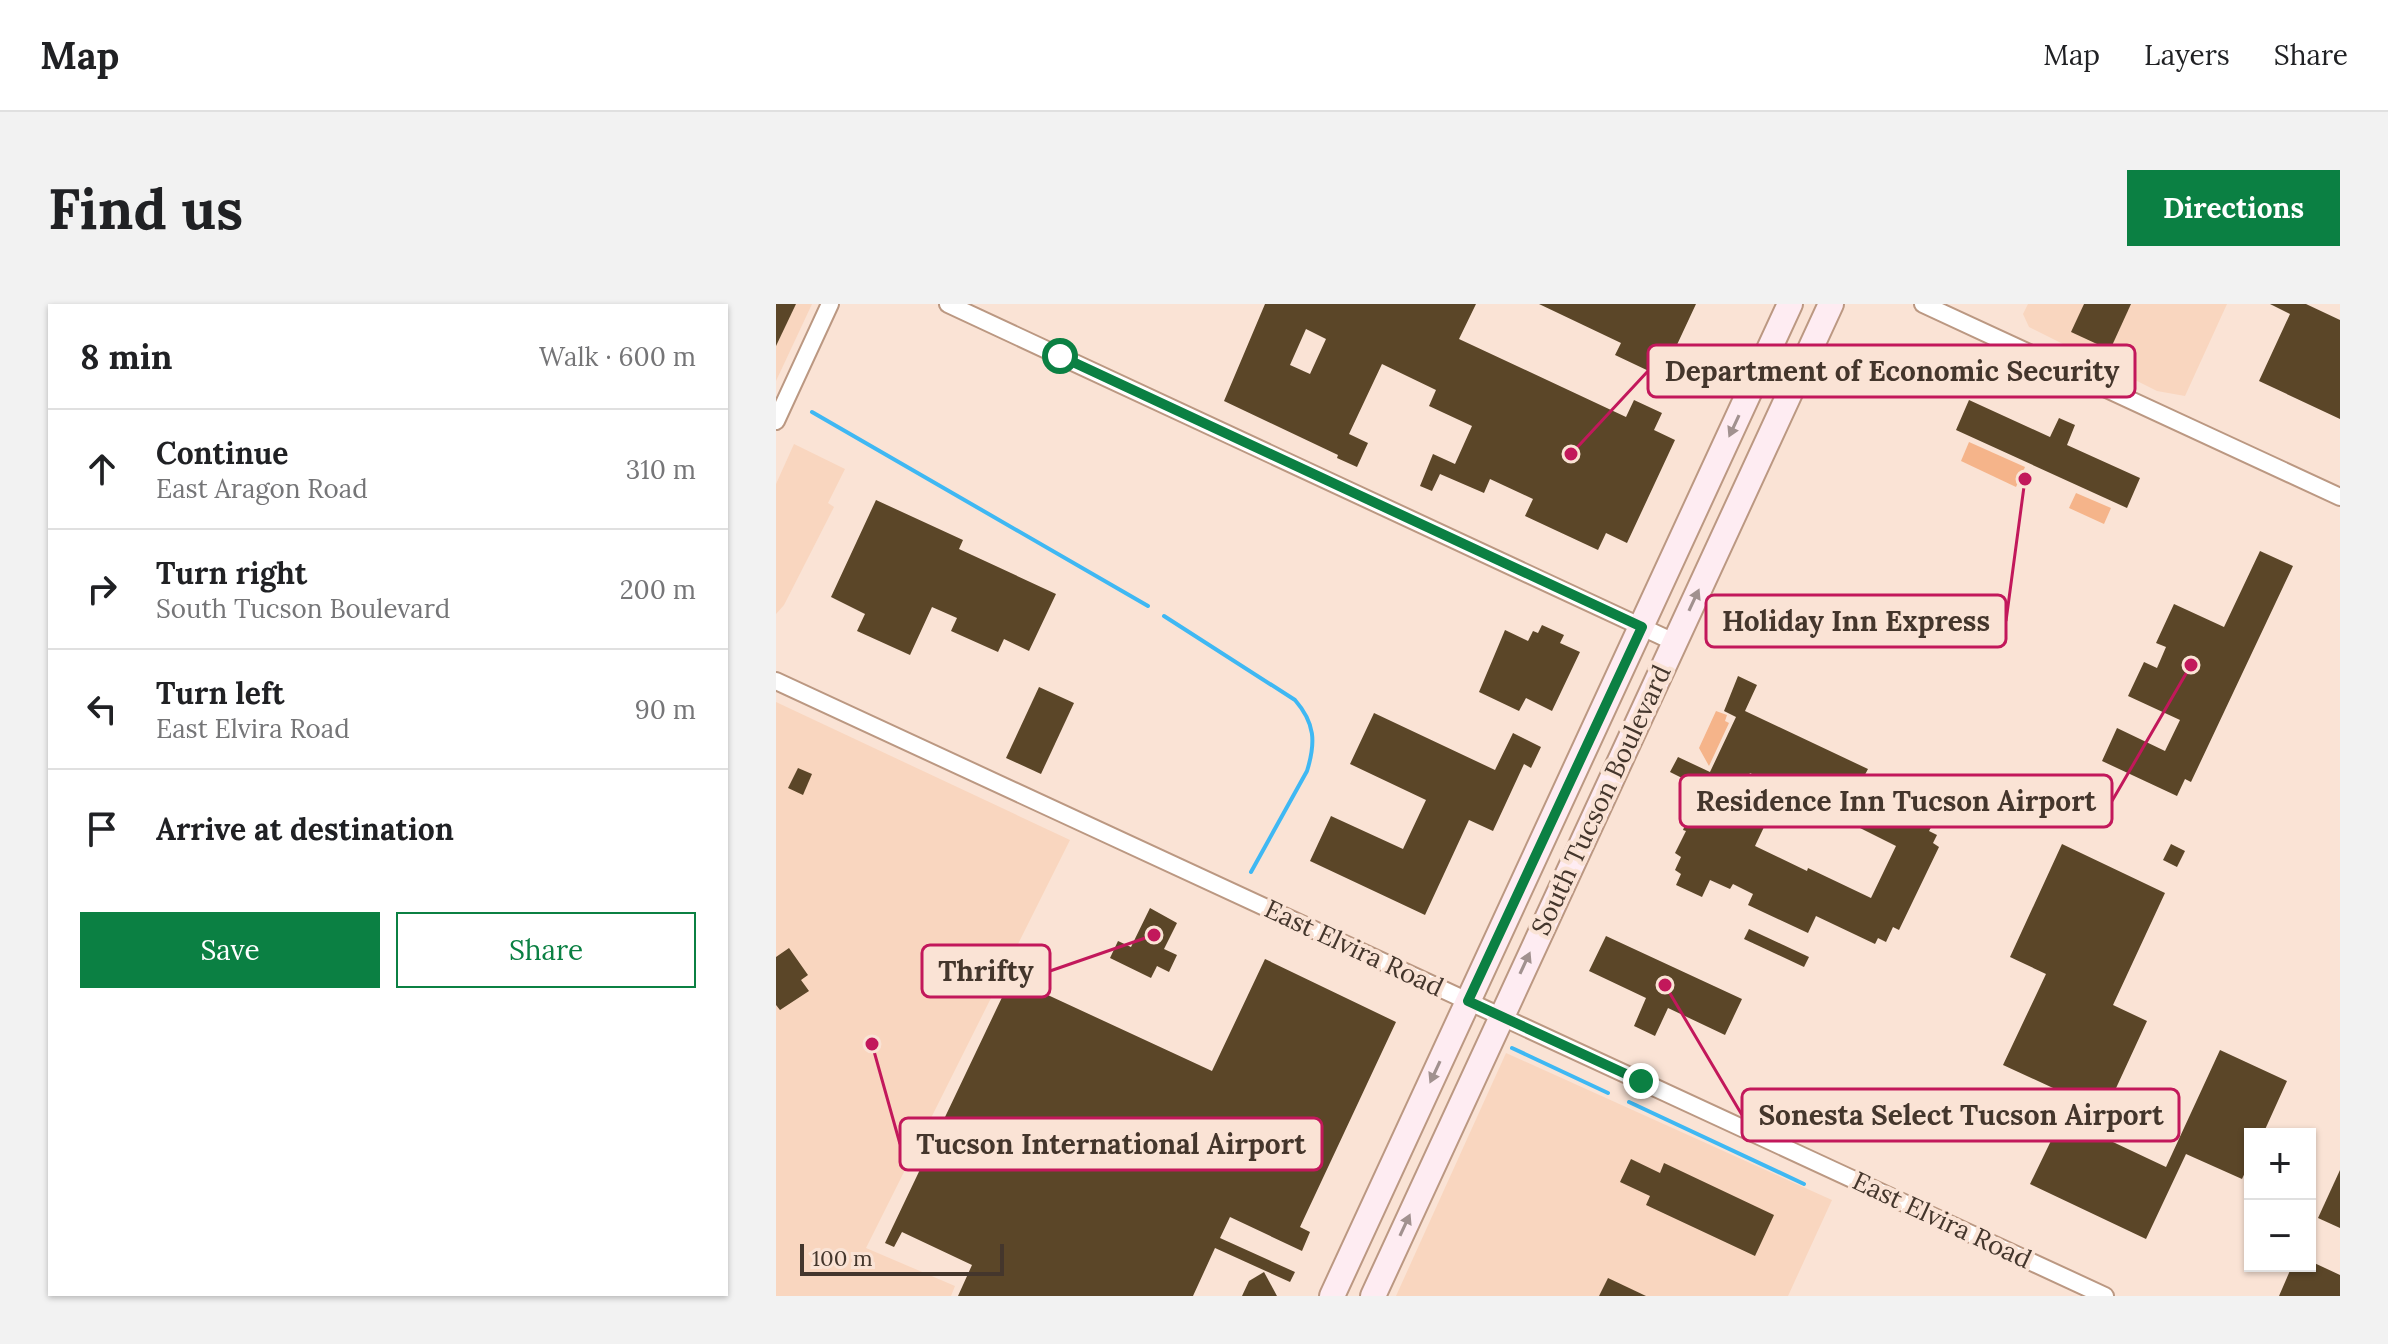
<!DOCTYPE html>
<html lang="en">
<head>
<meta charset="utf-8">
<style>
	body { margin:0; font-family:Lora,serif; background:#f2f2f2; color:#202124 }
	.controls { position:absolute; right:24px; bottom:24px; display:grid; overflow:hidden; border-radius:0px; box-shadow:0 2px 6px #0004 }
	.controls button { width:72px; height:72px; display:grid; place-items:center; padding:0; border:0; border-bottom:2px solid #e0e0e0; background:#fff; color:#202124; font:40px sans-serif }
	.scale { position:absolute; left:24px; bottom:20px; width:204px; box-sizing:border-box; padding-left:8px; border:4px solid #44362c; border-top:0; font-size:22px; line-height:28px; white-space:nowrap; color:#44362c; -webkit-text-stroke:6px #fae3d5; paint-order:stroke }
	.stop { position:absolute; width:24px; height:24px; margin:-18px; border:6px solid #0b8043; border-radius:50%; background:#fff }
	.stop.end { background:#0b8043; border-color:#fff; box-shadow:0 2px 8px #0008 }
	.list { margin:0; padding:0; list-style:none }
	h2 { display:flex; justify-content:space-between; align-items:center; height:104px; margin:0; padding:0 32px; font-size:34px }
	h2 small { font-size:26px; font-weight:400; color:#757577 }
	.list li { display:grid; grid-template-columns:52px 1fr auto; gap:24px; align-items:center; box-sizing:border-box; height:120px; padding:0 32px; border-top:2px solid #e0e0e0 }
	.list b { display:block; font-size:30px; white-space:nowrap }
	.list p { margin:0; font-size:26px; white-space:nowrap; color:#757577 }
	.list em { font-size:26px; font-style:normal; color:#757577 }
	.actions { display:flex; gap:16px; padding:24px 32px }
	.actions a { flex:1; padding:18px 0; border:2px solid #0b8043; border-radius:0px; text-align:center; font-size:28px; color:#0b8043 }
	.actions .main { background:#0b8043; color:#fff }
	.icon { flex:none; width:44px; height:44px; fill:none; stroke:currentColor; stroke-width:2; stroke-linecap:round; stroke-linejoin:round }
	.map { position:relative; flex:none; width:1564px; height:992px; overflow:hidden; border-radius:0px }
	header { display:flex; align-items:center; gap:48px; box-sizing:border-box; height:112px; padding:0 40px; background:#fff; border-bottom:2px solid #e0e0e0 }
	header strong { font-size:38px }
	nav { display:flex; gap:44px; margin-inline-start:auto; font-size:28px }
	.intro { display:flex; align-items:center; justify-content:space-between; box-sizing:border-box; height:192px; padding:0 48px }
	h1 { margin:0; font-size:56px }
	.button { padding:20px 36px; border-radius:0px; background:#0b8043; color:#fff; font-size:28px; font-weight:700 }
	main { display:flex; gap:48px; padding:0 48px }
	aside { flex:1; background:#fff; border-radius:0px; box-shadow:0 2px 6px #0004 }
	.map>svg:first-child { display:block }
</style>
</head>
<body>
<header>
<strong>Map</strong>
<nav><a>Map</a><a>Layers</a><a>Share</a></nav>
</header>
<div class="intro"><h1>Find us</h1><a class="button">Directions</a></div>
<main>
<aside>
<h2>8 min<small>Walk · 600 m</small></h2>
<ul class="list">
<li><svg class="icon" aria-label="ahead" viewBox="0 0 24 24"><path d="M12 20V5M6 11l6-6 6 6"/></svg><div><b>Continue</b><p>East Aragon Road</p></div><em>310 m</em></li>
<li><svg class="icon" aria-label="right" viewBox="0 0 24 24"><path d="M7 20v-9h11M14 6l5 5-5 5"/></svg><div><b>Turn right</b><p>South Tucson Boulevard</p></div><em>200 m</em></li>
<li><svg class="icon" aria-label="left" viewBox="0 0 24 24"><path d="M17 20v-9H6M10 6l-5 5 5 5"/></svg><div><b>Turn left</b><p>East Elvira Road</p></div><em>90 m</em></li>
<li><svg class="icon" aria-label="arrive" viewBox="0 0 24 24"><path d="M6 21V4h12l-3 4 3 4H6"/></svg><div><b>Arrive at destination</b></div></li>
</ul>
<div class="actions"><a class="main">Save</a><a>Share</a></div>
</aside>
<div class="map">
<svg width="1564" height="992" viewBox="0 0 1564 992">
	<rect width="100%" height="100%" fill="#fae3d5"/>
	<g fill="#f9d6bf">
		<polygon points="0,0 36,0 0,77"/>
		<polygon points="1252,0 1451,0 1409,92 1381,87 1253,23 1247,10"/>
		<polygon points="18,140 69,165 52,199 58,203 8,301 0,310 0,180"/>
		<polygon points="0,398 294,536 90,944 179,982 175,992 0,992"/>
		<polygon points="730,749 1056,896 1012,992 620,992"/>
	</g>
	<g fill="#f5b48a">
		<polygon points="1193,138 1249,163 1240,183 1185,157"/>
		<polygon points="1300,189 1335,204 1328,220 1293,204"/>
		<polygon points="940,407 951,411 949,417 953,419 933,462 923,444"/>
	</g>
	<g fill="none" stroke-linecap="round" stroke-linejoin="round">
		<g stroke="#3fb8f3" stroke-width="4">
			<polyline points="36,108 372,302"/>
			<path d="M388 312 519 396C539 419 540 438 531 467L475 568"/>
			<polyline points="736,744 832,789"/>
			<polyline points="853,798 1028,880"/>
		</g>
	</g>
	<g fill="#5b4628" fill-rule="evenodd">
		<polygon points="0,0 20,0 0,42"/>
		<path d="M489 0H700L683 35 850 113 858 96 886 109 878 126 899 136 851 239 830 229 822 246 749 212 757 195 714 175 708 189 664 170 656 187 644 182 657 150 679 160 696 122 653 102 660 86 606 60 573 130 592 139 581 163 561 154 562 151 448 97ZM530 25 550 35 534 70 514 61Z"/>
		<polygon points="763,0 920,0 892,60 883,56 877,69 839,51 845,39"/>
		<polygon points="1308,0 1355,0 1334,46 1295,28"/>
		<polygon points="1494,0 1530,0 1564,16 1564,115 1483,77 1514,10"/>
		<polygon points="1193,96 1274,133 1283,114 1299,121 1291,141 1364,174 1351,204 1180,126"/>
		<polygon points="100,196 187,236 183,245 280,290 253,347 228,335 222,348 175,327 181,314 156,303 134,351 81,327 89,310 55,293"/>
		<polygon points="1484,247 1517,262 1415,478 1409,475 1401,492 1326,457 1341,424 1389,447 1404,416 1352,392 1368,358 1381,364 1390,343 1380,339 1398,300 1448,323"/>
		<polygon points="766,321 788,331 784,339 804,348 776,407 750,394 743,407 703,388 729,326 752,337 757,327 762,329"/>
		<path d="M962 372 981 381 969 407 1092 465 1084 480 1130 505 1131 502 1159 516 1153 527 1161 531 1157 539 1163 543 1123 626 1117 623 1110 638 1102 634 1099 640 1040 612 1032 629 972 601 977 590 957 580 954 585 934 576 926 593 900 581 905 570 899 566 905 553 899 549 910 527 907 526 924 483 894 468 902 453 934 468 960 413 948 407ZM974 469 1120 542 1095 594 1032 564 1031 567 979 542 988 523 955 508Z"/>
		<polygon points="263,383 298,399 265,470 230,454"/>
		<polygon points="598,409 719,466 737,429 765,443 755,464 748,460 717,527 693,516 649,611 534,557 555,512 627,545 650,496 574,460"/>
		<polygon points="22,464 36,470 27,491 12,484"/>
		<polygon points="1286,540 1389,589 1337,701 1371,717 1329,808 1227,761 1270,670 1234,653"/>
		<polygon points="1395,540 1409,547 1401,563 1387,556"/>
		<polygon points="374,604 401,619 388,645 401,651 393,668 381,662 375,674 334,654 342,637 355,643"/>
		<polygon points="973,625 1033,653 1028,663 968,635"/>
		<polygon points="830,632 966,695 949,731 892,704 879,732 858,722 870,694 813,667"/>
		<polygon points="13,644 32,671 25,676 33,687 4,706 0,701 0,653"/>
		<polygon points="489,655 620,718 524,923 534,928 526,947 454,913 444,934 519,968 514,978 439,944 417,992 182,992 196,961 126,928 118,943 109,939 230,685 242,691 248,680 436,767"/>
		<polygon points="1444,746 1511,777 1487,830 1474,830 1474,858 1466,875 1410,850 1370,935 1254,880 1286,814 1390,863"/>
		<polygon points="855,855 884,869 888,859 998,911 979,952 870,901 874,892 844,878"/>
		<polygon points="1564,866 1564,924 1542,914"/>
		<polygon points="1534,957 1564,971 1564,992 1503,992 1516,962 1534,962"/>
		<polygon points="488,968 501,992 466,992 473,977"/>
		<polygon points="832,974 870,992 823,992"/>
	</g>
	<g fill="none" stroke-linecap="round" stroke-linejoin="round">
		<g stroke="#bb9882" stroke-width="20">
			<g id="street">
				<polyline points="172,0 898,338"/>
				<polyline points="1147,0 1564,193"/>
				<polyline points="0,117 54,0"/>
				<polyline points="0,377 1329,992"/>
			</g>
		</g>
		<g stroke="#bb9882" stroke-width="28">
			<g id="secondary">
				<polyline points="556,992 1014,0"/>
				<polyline points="597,992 1055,0"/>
			</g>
		</g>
		<use href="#street" stroke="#fff" stroke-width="16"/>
		<use href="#secondary" stroke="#feecf2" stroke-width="24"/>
	</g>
	<defs><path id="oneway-solid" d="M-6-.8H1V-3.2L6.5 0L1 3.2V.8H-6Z" transform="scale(2)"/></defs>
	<g fill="#a1918f">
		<use href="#oneway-solid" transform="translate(958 122) rotate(115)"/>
		<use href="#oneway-solid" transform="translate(918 296) rotate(-65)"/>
		<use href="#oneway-solid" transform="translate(749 659) rotate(-65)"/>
		<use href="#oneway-solid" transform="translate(659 768) rotate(115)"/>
		<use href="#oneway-solid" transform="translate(629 921) rotate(-65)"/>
	</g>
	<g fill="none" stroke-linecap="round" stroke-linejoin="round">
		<polyline stroke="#0b8043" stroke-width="10" points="284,52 866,323 692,697 865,777"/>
	</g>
	<g text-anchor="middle" stroke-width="8" stroke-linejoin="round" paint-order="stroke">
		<g font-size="26" fill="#44362c" stroke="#fae3d5">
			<text transform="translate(825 496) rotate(-65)" y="9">South Tucson Boulevard</text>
			<text transform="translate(578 644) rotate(25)" y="9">East Elvira Road</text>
			<text transform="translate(1166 916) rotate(25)" y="9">East Elvira Road</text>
		</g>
	</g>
	<path fill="none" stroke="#c2185b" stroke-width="3" d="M795 150L872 67M1249 175L1230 317M1415 361L1336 497M378 631L274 667M889 681L966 811M96 740L124 840"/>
	<g fill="#c2185b" stroke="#fae3d5" stroke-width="3">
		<circle cx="795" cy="150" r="8"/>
		<circle cx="1249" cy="175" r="8"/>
		<circle cx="1415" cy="361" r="8"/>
		<circle cx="378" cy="631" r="8"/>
		<circle cx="889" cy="681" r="8"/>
		<circle cx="96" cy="740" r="8"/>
	</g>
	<g fill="#fae3d5" stroke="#c2185b" stroke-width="3">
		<rect x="872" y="41" width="487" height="52" rx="8"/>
		<rect x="930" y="291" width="300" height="52" rx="8"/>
		<rect x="904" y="471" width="432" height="52" rx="8"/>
		<rect x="146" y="641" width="128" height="52" rx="8"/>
		<rect x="966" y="785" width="437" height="52" rx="8"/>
		<rect x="124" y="814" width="422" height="52" rx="8"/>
	</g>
	<g font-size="28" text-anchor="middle" font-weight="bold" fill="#44362c">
		<text x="1116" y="77">Department of Economic Security</text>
		<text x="1080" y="327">Holiday Inn Express</text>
		<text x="1120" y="507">Residence Inn Tucson Airport</text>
		<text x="210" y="677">Thrifty</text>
		<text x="1185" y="821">Sonesta Select Tucson Airport</text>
		<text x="335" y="850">Tucson International Airport</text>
	</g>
</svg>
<div class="controls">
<button>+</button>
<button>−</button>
</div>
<div class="scale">100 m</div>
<div class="stop" style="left:284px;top:52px"></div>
<div class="stop end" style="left:865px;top:777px"></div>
</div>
</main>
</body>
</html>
